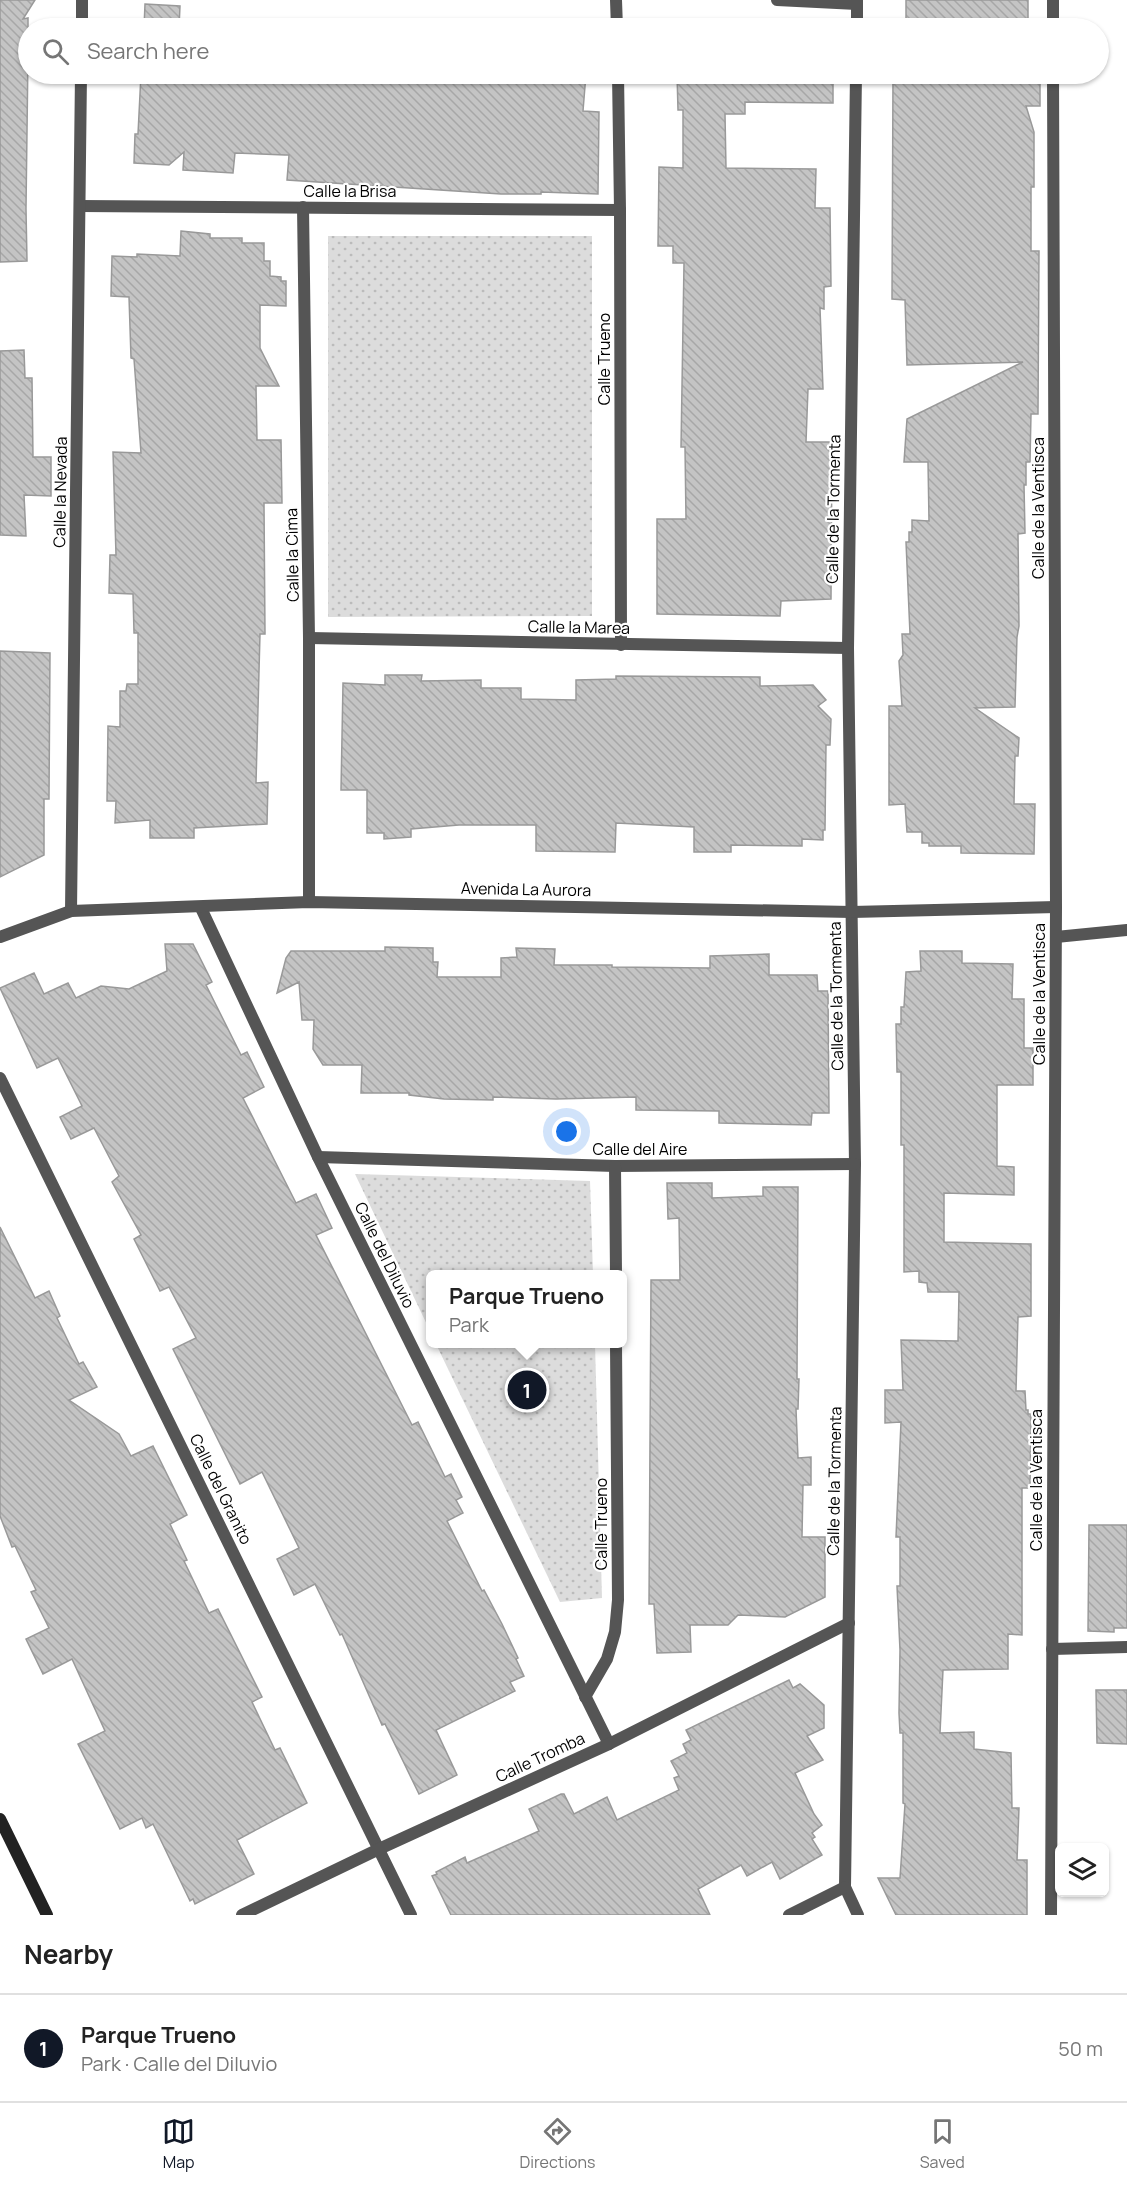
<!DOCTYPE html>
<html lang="en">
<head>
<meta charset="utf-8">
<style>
	body { margin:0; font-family:Manrope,sans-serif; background:#f2f2f2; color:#222 }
	.controls { position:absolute; right:18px; bottom:18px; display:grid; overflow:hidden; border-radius:9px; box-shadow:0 2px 4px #0004 }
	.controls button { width:54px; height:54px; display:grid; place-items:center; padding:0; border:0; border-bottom:2px solid #e0e0e0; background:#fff; color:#222; font:30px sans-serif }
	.you { position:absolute; left:567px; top:1132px; width:21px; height:21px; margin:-15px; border:4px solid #fff; border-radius:50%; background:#1a73e8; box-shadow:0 0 0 9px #1a73e833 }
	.badge { display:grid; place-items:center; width:39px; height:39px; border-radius:50%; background:#111827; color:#fff; font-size:20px; font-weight:700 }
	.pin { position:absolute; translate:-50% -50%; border:3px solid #fff; box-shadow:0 2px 6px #0006 }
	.popup { position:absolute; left:426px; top:1270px; width:201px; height:78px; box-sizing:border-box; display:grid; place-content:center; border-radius:9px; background:#fff; filter:drop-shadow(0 2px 4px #0005); font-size:20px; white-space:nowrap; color:#767676 }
	.popup b { font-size:22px; color:#222 }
	.popup::after { content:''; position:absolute; left:50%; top:100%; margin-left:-12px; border:12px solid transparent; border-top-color:#fff }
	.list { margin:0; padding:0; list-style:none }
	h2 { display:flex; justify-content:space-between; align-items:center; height:78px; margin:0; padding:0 24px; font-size:26px }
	h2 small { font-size:20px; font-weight:400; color:#767676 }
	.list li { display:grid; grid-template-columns:39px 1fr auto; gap:18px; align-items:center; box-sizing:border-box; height:108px; padding:0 24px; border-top:2px solid #e0e0e0 }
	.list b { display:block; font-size:22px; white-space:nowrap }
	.list p { margin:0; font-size:20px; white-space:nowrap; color:#767676 }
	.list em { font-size:20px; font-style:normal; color:#767676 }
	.icon { flex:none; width:33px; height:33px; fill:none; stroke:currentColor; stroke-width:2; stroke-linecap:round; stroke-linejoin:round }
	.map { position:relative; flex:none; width:1127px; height:1915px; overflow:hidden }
	.search { position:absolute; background:#fff; box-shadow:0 2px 4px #0004; left:18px; right:18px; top:18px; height:66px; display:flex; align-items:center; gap:15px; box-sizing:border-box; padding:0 21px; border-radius:33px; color:#767676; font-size:22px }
	.sheet { height:186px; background:#fff }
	nav { display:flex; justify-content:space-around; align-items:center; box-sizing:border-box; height:84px; border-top:2px solid #e0e0e0; background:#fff; font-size:16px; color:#767676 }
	nav a { display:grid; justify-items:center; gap:3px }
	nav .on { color:#111827 }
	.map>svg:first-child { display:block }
</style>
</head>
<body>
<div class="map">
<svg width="1127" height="1915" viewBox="0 0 1127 1915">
	<defs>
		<pattern id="green-dots" width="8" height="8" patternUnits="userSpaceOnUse" patternTransform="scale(1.5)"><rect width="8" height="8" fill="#dcdcdc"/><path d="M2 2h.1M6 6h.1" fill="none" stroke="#bbb" stroke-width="1.8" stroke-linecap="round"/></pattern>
		<pattern id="building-back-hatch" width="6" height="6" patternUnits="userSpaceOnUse" patternTransform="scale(1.5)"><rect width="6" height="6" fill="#c4c4c4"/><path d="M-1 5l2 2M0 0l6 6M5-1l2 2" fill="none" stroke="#a7a7a7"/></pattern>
	</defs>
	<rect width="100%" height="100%" fill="#fff"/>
	<g fill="url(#green-dots)">
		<polygon points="328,236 592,236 592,616 328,617"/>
		<polygon points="355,1174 590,1181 593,1274 431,1274 431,1333"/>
		<polygon points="436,1344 595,1344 602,1598 560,1602"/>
	</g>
	<g fill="url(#building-back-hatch)" stroke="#999" stroke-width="1.5">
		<polygon points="0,0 35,0 23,19 28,18 28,55 26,209 27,261 0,262"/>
		<rect x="906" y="0" width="122" height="28"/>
		<polygon points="145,4 180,6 179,28 144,28"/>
		<polygon points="359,20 397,23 397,28 359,28"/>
		<polygon points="559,22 589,23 588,28 558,28"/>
		<polygon points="141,74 586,74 583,111 599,112 598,194 541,192 541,194 501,194 287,180 289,155 285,155 235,153 233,173 183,170 184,152 169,165 134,163 135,134 138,134"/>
		<polygon points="677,74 833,74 833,103 745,102 745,114 725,114 726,168 816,169 815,208 830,208 831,286 824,287 824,309 820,308 823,389 808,389 806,442 832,442 831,599 781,601 780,616 657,614 657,519 686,519 685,447 681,447 684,263 673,263 673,246 658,246 659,167 683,168 683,110 678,110"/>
		<polygon points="893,74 1040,74 1040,106 1026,106 1034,132 1034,187 1031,187 1031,251 1039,251 1038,414 1031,414 1030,462 1026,462 1026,485 1024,485 1025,533 1018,534 1019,626 1017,637 1015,707 975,708 1019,738 1018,756 1015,756 1014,804 1035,804 1034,854 961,853 961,846 929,846 929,843 922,843 922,832 907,832 905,804 889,805 889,706 902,706 899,661 903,655 902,634 910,634 906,542 909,542 909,532 912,532 912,520 929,521 928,462 904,462 907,419 1023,362 907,365 905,300 892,299"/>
		<polygon points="181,231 210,234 210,238 242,238 242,243 264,243 264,261 270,261 270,276 281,277 281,281 286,281 286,306 260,305 260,348 279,386 256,386 257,440 281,440 282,503 264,503 265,634 260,634 256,783 268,782 267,824 194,828 194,838 150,838 150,820 115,823 116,801 107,801 108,726 120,727 120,691 126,691 127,684 138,684 138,633 134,633 133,594 109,593 110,555 116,555 113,452 141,453 134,359 131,358 129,297 111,296 112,256 137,257 137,254 180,256"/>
		<polygon points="24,350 25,378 32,378 33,457 51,457 51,496 24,495 26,536 0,535 0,351"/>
		<polygon points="0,651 50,653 49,799 44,799 44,855 0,877"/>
		<polygon points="385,675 422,675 421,681 481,680 481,688 521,688 521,699 576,700 576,680 616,679 616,676 760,677 760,686 813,685 826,700 818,706 831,719 830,745 826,745 825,830 823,830 823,840 802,839 802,846 731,845 731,852 694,852 694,827 616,823 615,852 536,851 536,825 459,825 411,829 411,837 384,839 384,833 367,833 367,790 341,790 343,683 385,685"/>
		<polygon points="165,944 193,944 212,982 206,985 241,1055 247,1052 264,1087 243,1098 296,1203 316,1194 332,1228 316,1235 412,1425 418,1422 445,1477 451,1474 462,1497 456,1500 463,1513 447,1521 482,1591 484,1590 502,1624 518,1658 516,1659 524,1676 510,1682 515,1691 436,1730 457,1775 419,1794 385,1724 382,1725 342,1634 340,1635 315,1584 294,1595 277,1559 299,1548 262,1472 240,1484 173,1349 196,1338 169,1287 160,1291 134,1239 141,1235 112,1182 119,1176 94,1128 71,1139 60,1117 82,1106 58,1058 37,1068 0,988 34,973 44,994 68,983 76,998 101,986 129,989 167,971"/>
		<polygon points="385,947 433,948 433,962 438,962 437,977 501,977 501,958 517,957 516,948 555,949 554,965 612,965 612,967 710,968 710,956 769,954 769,975 817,975 818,991 828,991 829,1113 812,1113 811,1125 719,1123 719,1111 636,1110 636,1097 556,1099 493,1097 493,1100 444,1099 409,1095 409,1093 361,1093 362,1065 323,1065 313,1049 314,1020 302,1020 299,982 277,993 286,958 291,951 385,951"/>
		<polygon points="920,951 962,951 962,963 1013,964 1012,999 1024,999 1024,1048 1033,1048 1033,1085 997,1085 997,1166 1014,1167 1014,1195 944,1193 944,1242 1031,1244 1031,1316 1018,1317 1016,1391 1025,1391 1026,1410 1028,1410 1028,1414 1031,1414 1030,1488 1022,1488 1022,1635 1008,1634 1008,1669 943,1670 940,1733 974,1732 974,1749 1011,1753 1012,1808 1019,1808 1017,1860 1027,1860 1027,1915 896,1915 878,1878 900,1878 905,1804 903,1803 903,1733 900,1733 899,1713 900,1650 897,1586 900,1586 900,1537 896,1537 901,1422 885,1423 885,1390 903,1390 901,1340 958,1341 959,1292 928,1292 927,1283 919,1282 919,1271 904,1272 904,1145 901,1145 901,1072 897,1072 896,1024 901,1024 901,1007 904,1007 906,972 921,971"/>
		<polygon points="667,1183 712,1183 712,1198 763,1196 763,1187 798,1187 797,1379 799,1379 798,1409 796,1409 798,1458 811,1457 811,1485 803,1485 802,1537 825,1537 825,1597 785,1617 738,1615 728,1625 690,1625 691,1652 657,1653 654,1604 649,1604 651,1280 680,1280 679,1218 668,1219"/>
		<polygon points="0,1227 35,1298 49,1291 60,1316 57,1318 79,1364 83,1362 97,1387 69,1400 119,1434 131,1456 153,1446 187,1515 170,1524 187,1560 184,1561 209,1613 218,1609 262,1697 252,1702 275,1750 280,1748 307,1803 237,1840 254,1874 195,1904 193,1899 190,1901 153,1824 146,1828 142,1818 120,1829 78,1744 105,1731 72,1659 43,1674 26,1639 49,1628 31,1592 36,1590 15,1546 12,1547 0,1516"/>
		<polygon points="1089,1525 1127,1525 1127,1628 1114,1628 1114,1632 1088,1631"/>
		<polygon points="789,1680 793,1688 800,1684 824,1705 824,1728 807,1736 823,1760 795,1773 814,1814 822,1825 812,1833 815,1837 812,1839 822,1855 780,1879 772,1862 747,1876 741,1865 698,1889 710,1915 451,1915 432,1876 437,1874 436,1872 465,1857 467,1863 539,1831 529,1809 561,1794 564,1794 574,1814 607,1797 617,1820 679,1790 674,1778 679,1776 671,1761 687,1753 683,1744 691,1740 686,1730"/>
		<polygon points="1096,1690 1127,1690 1127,1744 1097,1743"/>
	</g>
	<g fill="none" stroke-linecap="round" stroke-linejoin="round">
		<g stroke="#555" stroke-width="12">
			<polyline points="1056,937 1127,930"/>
			<polyline points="1052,1649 1127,1647"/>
		</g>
		<g stroke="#555" stroke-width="12">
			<polyline points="616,0 617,28"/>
			<polyline points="777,0 857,4"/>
			<polyline points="1053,0 1053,28"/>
			<polyline points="82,28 82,0"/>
			<polyline points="857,28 857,0"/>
			<polyline points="618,74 620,210 621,645"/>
			<polyline points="856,74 848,648 855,1164 845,1887 858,1915"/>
			<polyline points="80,206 620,210"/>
			<polyline points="303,207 309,638 309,902"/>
			<polyline points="309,638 848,648"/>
			<polyline points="201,908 318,1157 609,1744"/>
			<polyline points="71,911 81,74"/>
			<polyline points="0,937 71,911 309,902 852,912 1056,907"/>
			<polyline points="0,1078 411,1915"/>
			<polyline points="318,1157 615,1166 855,1164"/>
			<polyline points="615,1166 616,1274"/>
			<polyline points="585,1697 607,1659 615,1632 618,1600 616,1344"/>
			<polyline points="242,1915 379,1849 609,1744 849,1623"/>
			<polyline points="789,1915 845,1887"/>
			<polyline points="1051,1915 1056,907 1053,74"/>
		</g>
		<polyline stroke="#222" stroke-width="12" points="0,1819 47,1915"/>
	</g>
	<g text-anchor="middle" stroke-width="4.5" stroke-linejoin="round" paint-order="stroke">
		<g font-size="16" fill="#000" stroke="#fff">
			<text x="350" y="197">Calle la Brisa</text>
			<text transform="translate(604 359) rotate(-90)" y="6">Calle Trueno</text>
			<text transform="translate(60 492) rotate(-89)" y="6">Calle la Nevada</text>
			<text transform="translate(1038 508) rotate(-90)" y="6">Calle de la Ventisca</text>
			<text transform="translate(833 509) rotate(-89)" y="6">Calle de la Tormenta</text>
			<text transform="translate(292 555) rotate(-91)" y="6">Calle la Cima</text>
			<text transform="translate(579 627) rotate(1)" y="6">Calle la Marea</text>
			<text transform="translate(526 889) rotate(1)" y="6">Avenida La Aurora</text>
			<text transform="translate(1039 994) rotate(-90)" y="6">Calle de la Ventisca</text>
			<text transform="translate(836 996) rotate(-91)" y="6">Calle de la Tormenta</text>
			<text x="640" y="1155">Calle del Aire</text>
			<text transform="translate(385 1255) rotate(64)" y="6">Calle del Diluvio</text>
			<text transform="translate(1036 1480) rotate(-90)" y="6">Calle de la Ventisca</text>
			<text transform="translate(834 1481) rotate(-89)" y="6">Calle de la Tormenta</text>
			<text transform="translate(221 1489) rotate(64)" y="6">Calle del Granito</text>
			<text transform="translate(601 1524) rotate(-90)" y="6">Calle Trueno</text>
			<text transform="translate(540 1757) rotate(-25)" y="6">Calle Tromba</text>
		</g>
	</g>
</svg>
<div class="controls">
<button><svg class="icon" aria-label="layers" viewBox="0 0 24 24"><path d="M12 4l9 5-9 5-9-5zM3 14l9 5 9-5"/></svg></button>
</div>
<div class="you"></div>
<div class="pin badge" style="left:527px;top:1390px">1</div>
<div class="popup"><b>Parque Trueno</b>Park</div>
<div class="search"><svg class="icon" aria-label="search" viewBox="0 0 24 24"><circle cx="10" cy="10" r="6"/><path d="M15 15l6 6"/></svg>Search here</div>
</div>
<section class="sheet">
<h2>Nearby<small></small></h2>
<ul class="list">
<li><span class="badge">1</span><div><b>Parque Trueno</b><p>Park · Calle del Diluvio</p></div><em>50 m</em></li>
</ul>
</section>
<nav>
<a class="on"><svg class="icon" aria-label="map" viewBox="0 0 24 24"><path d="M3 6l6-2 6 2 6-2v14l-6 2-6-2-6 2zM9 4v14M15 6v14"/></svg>Map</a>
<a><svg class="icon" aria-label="directions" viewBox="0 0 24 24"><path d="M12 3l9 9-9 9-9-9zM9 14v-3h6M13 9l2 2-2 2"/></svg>Directions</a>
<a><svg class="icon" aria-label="saved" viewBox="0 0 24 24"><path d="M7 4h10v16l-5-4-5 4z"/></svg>Saved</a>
</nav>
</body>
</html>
